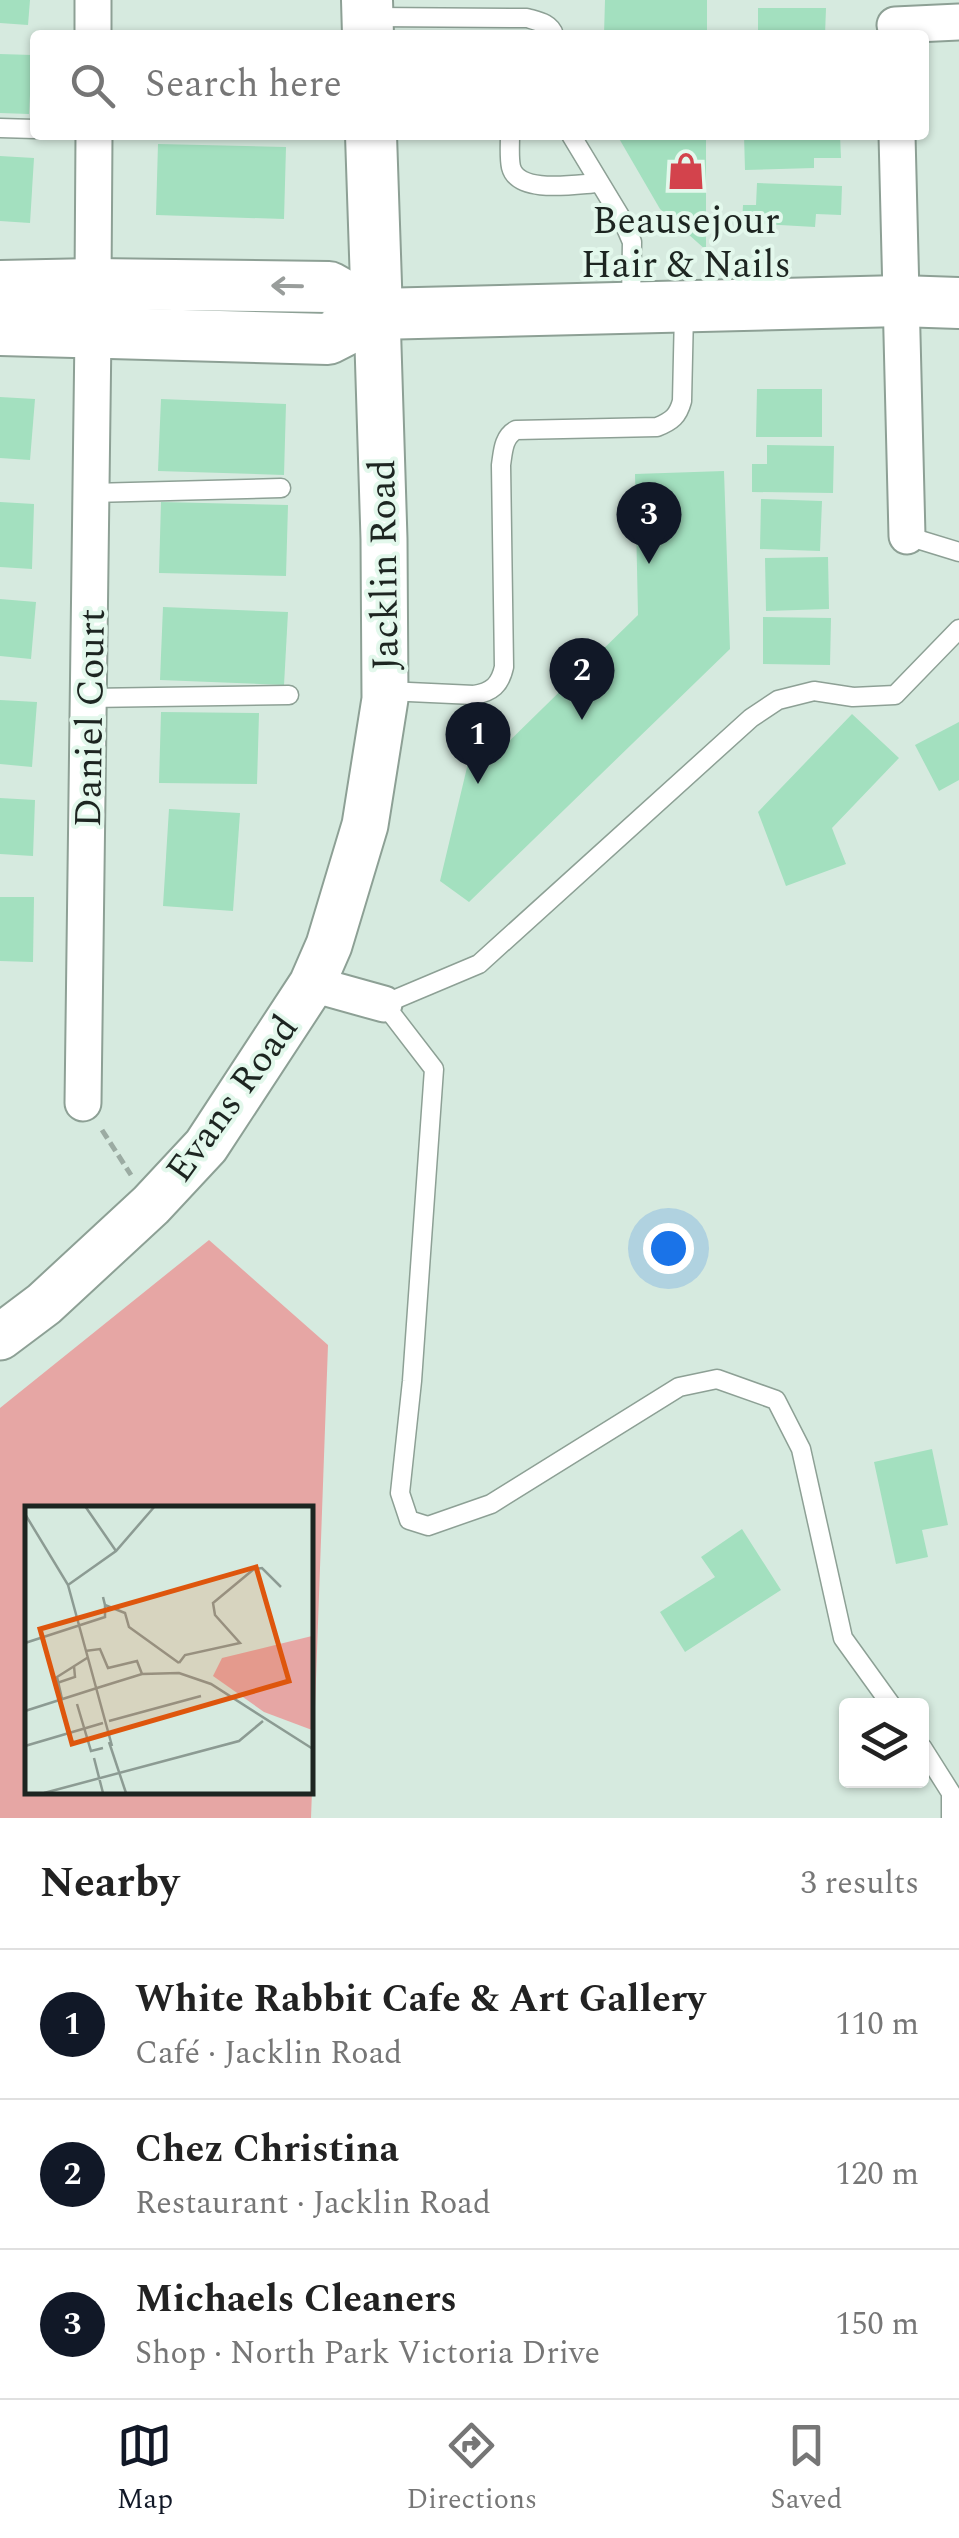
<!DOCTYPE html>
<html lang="en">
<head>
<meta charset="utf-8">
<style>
	body { margin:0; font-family:Spectral,serif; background:#f6f6f6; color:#222 }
	.controls { position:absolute; right:30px; bottom:30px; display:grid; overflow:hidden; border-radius:10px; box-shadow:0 2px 8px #0004 }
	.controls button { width:90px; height:90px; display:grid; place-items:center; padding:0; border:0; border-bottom:2px solid #e0e0e0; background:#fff; color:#222; font:50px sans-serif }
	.you { position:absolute; left:668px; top:1248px; width:35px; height:35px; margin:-25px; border:8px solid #fff; border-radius:50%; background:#1a73e8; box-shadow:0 0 0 15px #1a73e833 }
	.badge { display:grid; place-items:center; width:65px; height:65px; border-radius:50%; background:#111827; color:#fff; font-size:32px; font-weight:700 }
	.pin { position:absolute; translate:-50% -82px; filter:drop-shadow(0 2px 5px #0008) }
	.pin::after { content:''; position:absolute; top:52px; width:35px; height:30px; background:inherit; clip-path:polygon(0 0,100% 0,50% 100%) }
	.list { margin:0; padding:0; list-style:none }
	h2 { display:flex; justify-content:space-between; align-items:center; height:130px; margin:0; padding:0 40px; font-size:42px }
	h2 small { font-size:32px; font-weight:400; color:#767676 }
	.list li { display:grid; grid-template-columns:65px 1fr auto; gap:30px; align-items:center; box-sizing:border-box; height:150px; padding:0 40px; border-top:2px solid #e0e0e0 }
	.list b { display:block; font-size:38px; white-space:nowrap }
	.list p { margin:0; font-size:32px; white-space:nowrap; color:#767676 }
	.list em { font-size:32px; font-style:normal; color:#767676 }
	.icon { flex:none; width:55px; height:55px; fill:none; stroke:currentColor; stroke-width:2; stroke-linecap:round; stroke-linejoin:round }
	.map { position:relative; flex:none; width:959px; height:1818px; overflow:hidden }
	.search { position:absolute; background:#fff; box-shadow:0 2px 8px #0004; left:30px; right:30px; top:30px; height:110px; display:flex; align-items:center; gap:25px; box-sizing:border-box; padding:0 35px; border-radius:10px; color:#767676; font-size:38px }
	.sheet { height:580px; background:#fff }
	nav { display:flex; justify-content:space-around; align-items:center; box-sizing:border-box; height:140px; border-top:2px solid #e0e0e0; background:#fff; font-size:28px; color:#767676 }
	nav a { display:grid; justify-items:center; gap:5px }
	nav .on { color:#111827 }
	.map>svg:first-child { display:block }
</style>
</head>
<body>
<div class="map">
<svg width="959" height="1818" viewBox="0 0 959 1818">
	<rect width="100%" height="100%" fill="#d6eadf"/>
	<path fill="#e6a6a4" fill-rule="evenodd" d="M209 1240 328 1345 311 1818H0V1408ZM28 1508H310V1790H28Z"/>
	<g fill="#a3e0bf">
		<polygon points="0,0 30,0 28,25 0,23"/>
		<polygon points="605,0 707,0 707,35 604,35"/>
		<polygon points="758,8 826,8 825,35 758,35"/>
		<polygon points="0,54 32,55 29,114 0,113"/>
		<polygon points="617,135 706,135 706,250 660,209"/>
		<polygon points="744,135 840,135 841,158 814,158 814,168 745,170"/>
		<polygon points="158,144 286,147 284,219 156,215"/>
		<polygon points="0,156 34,158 30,223 0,221"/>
		<polygon points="757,183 842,186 841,215 816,214 815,227 742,223 743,205 756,205"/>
		<polygon points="757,389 822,389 822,437 756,437"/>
		<polygon points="0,397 35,399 30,460 0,458"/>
		<polygon points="161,399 286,404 284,475 158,471"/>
		<polygon points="767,445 834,446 833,493 752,492 752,464 767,464"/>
		<polygon points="724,471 730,649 469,902 440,881 469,759 493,757 638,615 635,474"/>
		<polygon points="761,499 822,501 820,551 760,549"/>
		<polygon points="0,502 34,504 32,569 0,567"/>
		<polygon points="161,502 288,505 286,576 159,573"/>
		<polygon points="828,557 829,609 766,611 765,558"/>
		<polygon points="0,599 36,602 31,659 0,656"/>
		<polygon points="163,607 288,612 284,685 160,680"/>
		<polygon points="763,617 831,618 830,665 763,664"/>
		<polygon points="0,700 37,702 32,767 0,764"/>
		<polygon points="161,712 259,713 257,784 159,783"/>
		<polygon points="852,714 899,758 832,828 846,864 786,886 758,812"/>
		<polygon points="959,722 959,780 939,791 915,745"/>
		<polygon points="0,798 35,800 33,856 0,854"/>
		<polygon points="169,809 240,813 233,911 163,906"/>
		<polygon points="0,897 34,897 33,962 0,961"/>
		<polygon points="932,1449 948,1525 922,1530 928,1557 896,1564 874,1462"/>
		<polygon points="742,1529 781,1590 685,1652 660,1612 715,1577 701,1557"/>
	</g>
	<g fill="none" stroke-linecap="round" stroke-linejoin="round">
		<g stroke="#8da095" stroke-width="21">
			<g id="service">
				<path d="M373 17 527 18C537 21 551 23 554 35"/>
				<polyline points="0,128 35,129"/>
				<path d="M510 135C510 145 509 158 511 167 518 195 577 184 599 183"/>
				<polyline points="571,135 623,221 632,242 631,303"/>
				<polyline points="92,493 281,488"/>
				<polyline points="907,536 959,552"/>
				<path d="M387 691 474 695C492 692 500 685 504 667L501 465C503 452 503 437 516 430L657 427C672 421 678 416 682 401L684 312"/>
				<polyline points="89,698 289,695"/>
				<polyline points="892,1706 843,1638 801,1449 776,1400 717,1379 679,1387 491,1504 428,1526 409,1520 400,1493 412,1381 434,1069 384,1004 479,964 751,718 778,700 814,691 853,697 895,695 959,629"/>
				<polyline points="922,1747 951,1793 951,1818"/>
			</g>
		</g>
		<g stroke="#8da095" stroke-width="39">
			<g id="minor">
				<polyline points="93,0 93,35"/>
				<polyline points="895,25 959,22"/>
				<polyline points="897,135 907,536"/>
				<polyline points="93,284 94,135"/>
				<polyline points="312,984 384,1004"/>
				<polyline points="83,1103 93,333"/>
			</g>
		</g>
		<g stroke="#8da095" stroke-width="49">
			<polyline id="tertiary" points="0,1337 44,1304 151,1205 206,1146 312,984 329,945 365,825 385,699 384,539 377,314"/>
		</g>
		<g stroke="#8da095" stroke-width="54">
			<g id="secondary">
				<polyline points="367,0 368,35"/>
				<polyline points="371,135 377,314"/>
				<polyline points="0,286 93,284 329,287 377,314"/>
				<polyline points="0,330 328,339 377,314 900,301 959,303"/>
			</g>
		</g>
		<polyline stroke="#9baba2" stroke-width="5" stroke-dasharray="10 5" stroke-linecap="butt" points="102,1130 131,1175"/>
		<use href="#service" stroke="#fff" stroke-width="18"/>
		<use href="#minor" stroke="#fff" stroke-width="35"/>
		<use href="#tertiary" stroke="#fff" stroke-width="45"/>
		<use href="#secondary" stroke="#fff" stroke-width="50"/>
	</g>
	<defs><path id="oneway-shaft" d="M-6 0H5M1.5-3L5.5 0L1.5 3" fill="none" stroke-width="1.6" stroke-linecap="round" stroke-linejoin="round" transform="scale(2.5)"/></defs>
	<use stroke="#999d9b" href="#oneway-shaft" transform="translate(287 286) rotate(-179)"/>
	<defs>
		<g id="shop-bare" transform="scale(3)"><path d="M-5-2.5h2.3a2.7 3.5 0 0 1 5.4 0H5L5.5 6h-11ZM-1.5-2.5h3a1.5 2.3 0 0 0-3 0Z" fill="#d3434c" stroke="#e3f8ec" stroke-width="2.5" paint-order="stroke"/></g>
	</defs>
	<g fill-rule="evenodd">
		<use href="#shop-bare" x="686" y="171"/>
	</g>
	<g text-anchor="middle" stroke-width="8" stroke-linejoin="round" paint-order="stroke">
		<g font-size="38" fill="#1d2521" stroke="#e3f8ec">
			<text x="686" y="233">Beausejour<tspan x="686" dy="44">Hair &amp; Nails</tspan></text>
		</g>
		<g font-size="38" fill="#1d2521" stroke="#e3f8ec">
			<text transform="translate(383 565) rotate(-91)" y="13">Jacklin Road</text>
			<text transform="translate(89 718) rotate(-89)" y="13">Daniel Court</text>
			<text transform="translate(231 1098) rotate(-54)" y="13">Evans Road</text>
		</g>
	</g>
	<g transform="translate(25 1506)">
		<rect width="288" height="288" fill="#d6eadf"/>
		<path d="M287 130V224L239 206 188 170 197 152Z" fill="#e6a6a4"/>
		<path fill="none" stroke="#8c9b93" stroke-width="2.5" d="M60 0 91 45M0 8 43 79 91 45 130 0M43 79 87 240M78 91 80 99 100 107 104 121 154 157M0 137 80 111V99M60 145 75 143 83 162 112 155 117 168M154 157 160 149 215 137 190 109 188 97 229 63 237 62 256 81M32 177 50 171 49 160M72 182 117 168 154 167 186 178 288 243M37 193 32 171 62 152M52 198 66 245 78 242M0 205 72 182M84 215 176 190M84 236 101 287M0 240 78 217M69 252 78 287M19 287 214 235 238 215"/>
		<path fill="#de560d" fill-opacity="0.15" stroke="#de560d" stroke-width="5" d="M231 61 264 175 47 238 15 123Z"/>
		<rect width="288" height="288" fill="none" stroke="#1d2521" stroke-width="5"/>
	</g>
</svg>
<div class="controls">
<button><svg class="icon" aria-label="layers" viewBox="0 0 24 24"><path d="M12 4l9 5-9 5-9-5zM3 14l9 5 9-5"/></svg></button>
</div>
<div class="you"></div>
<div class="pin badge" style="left:478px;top:784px">1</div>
<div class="pin badge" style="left:582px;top:720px">2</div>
<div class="pin badge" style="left:649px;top:564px">3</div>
<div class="search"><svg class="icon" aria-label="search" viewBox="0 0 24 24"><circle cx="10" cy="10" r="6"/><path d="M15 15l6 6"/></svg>Search here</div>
</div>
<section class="sheet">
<h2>Nearby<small>3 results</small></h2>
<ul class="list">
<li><span class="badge">1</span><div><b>White Rabbit Cafe &amp; Art Gallery</b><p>Café · Jacklin Road</p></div><em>110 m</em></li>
<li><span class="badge">2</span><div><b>Chez Christina</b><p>Restaurant · Jacklin Road</p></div><em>120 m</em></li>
<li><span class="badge">3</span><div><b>Michaels Cleaners</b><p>Shop · North Park Victoria Drive</p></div><em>150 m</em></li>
</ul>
</section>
<nav>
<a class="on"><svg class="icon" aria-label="map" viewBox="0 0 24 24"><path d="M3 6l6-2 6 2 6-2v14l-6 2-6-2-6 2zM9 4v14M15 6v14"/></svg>Map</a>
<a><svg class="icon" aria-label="directions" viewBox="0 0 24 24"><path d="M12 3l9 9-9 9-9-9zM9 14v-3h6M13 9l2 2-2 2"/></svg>Directions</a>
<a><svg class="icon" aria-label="saved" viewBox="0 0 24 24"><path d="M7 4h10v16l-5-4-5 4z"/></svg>Saved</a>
</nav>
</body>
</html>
